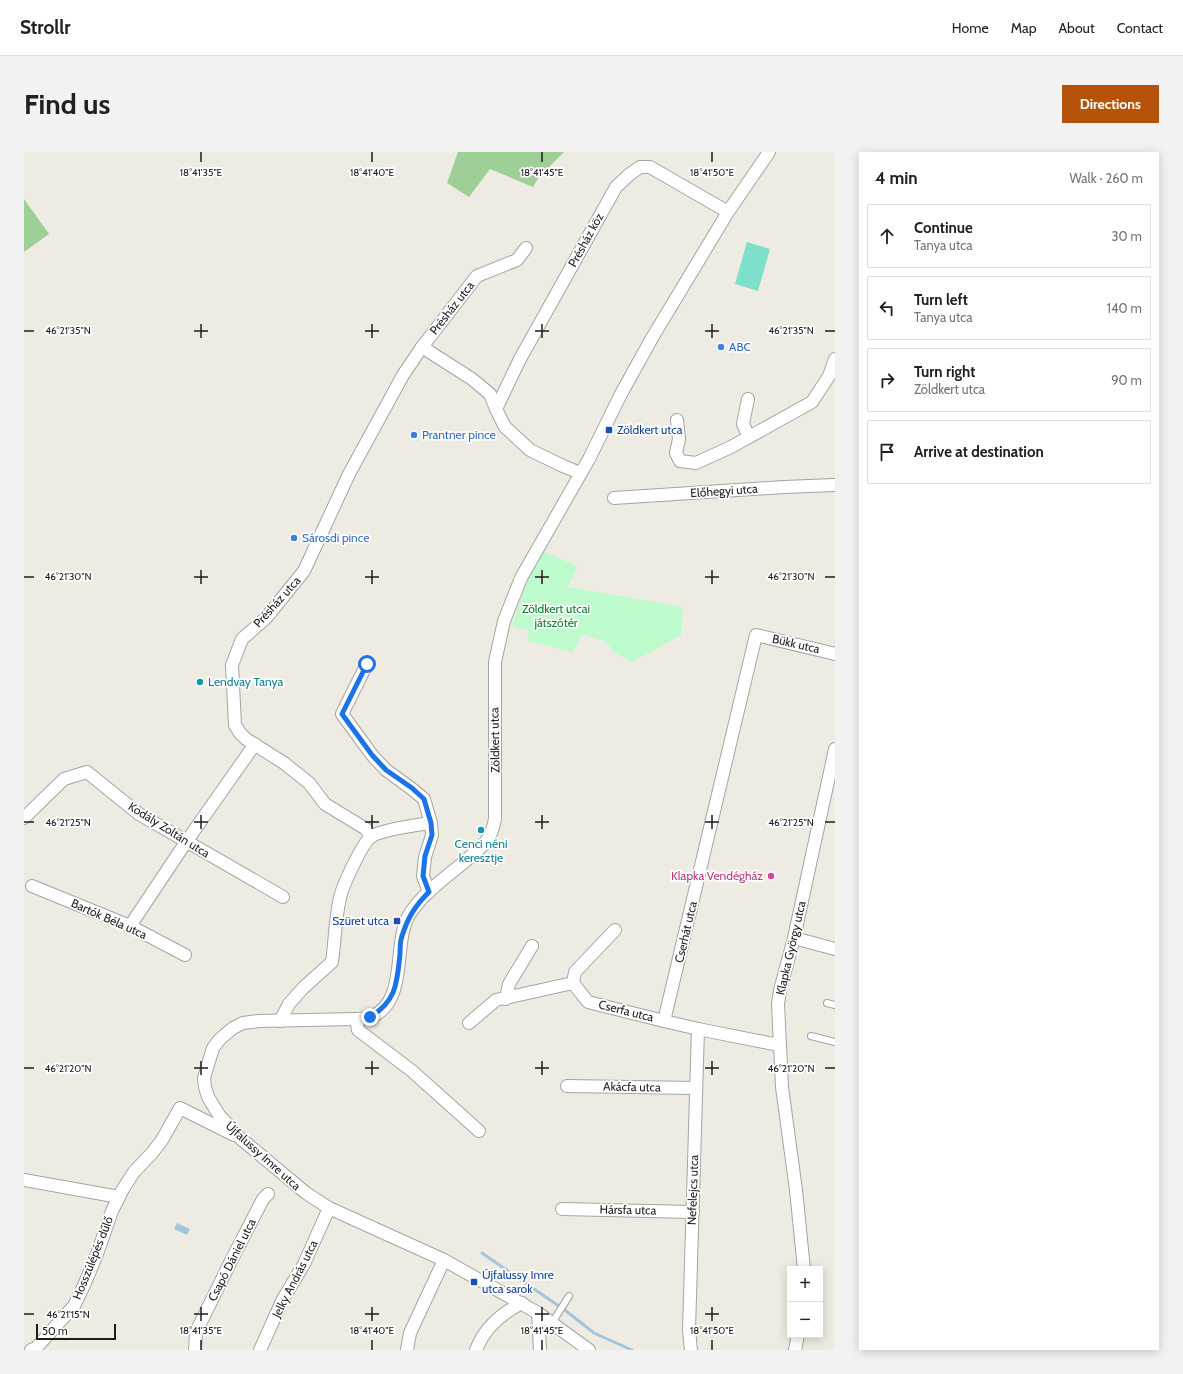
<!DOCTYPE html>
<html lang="en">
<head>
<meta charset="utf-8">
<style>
	body { margin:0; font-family:Cabin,sans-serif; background:#f2f2f2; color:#202124 }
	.controls { position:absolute; right:12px; bottom:12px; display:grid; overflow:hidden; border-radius:0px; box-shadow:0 2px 10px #0003 }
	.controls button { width:36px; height:36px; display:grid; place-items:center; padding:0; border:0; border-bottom:1px solid #e0e0e0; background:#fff; color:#202124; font:20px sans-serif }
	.scale { position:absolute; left:12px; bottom:10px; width:80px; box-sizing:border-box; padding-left:4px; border:2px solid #1d1d1d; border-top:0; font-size:11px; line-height:14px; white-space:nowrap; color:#1d1d1d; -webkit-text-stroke:3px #fff; paint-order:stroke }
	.stop { position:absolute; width:12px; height:12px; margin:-9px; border:3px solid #1a73e8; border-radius:50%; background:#fff }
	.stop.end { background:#1a73e8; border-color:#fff; box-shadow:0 1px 4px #0008 }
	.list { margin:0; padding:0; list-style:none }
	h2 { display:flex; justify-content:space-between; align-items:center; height:52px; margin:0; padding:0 16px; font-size:17px }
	h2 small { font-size:13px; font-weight:400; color:#757577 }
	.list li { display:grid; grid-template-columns:26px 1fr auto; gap:12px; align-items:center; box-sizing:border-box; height:64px; margin:0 8px 8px; padding:0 8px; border:1px solid #e0e0e0; border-radius:0px }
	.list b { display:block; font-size:15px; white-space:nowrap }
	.list p { margin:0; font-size:13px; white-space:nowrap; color:#757577 }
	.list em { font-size:13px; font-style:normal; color:#757577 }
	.icon { flex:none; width:22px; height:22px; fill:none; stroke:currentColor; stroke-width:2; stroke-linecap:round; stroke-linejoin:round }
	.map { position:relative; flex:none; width:811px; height:1198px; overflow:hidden; border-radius:0px }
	header { display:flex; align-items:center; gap:24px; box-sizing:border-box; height:56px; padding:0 20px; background:#fff; border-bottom:1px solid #e0e0e0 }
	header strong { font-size:19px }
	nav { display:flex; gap:22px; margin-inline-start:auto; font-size:14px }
	.intro { display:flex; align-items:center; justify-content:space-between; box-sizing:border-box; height:96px; padding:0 24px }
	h1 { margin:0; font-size:28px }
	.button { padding:10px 18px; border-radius:0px; background:#b45309; color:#fff; font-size:14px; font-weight:700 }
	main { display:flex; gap:24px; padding:0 24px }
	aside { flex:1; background:#fff; border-radius:0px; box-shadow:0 2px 10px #0003 }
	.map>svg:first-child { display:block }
</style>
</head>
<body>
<header>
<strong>Strollr</strong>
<nav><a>Home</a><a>Map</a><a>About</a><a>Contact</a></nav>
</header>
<div class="intro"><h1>Find us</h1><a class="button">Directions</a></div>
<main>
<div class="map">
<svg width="811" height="1198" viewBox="0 0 811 1198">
	<rect width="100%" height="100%" fill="#eeece2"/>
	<g fill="#9dcf96">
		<polygon points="434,0 540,0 515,25 509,35 466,17 445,45 423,31"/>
		<polygon points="0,47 25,82 0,100"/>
	</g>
	<polygon fill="#bdfbcc" points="520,400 554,414 544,435 659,455 657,483 608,510 591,501 581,489 558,482 549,500 503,489 505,479 488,474 505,423"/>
	<polygon fill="#7de0cb" points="723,90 746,97 734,139 711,132"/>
	<polygon fill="#a1c6de" points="153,1071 166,1077 163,1083 150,1077"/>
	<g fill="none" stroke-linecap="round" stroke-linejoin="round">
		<polyline stroke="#a1c6de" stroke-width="3" points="458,1101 542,1159 570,1181 608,1198"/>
		<g stroke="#a4a4a4" stroke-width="8">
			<g id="service">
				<polyline points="803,851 811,853"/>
				<polyline points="787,884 811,890"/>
				<polyline points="528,1171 545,1144"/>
			</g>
		</g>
		<g stroke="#a4a4a4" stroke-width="14">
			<g id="minor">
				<polyline points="398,195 448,227 466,242 472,257 481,275 506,298 539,314 556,321"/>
				<polyline points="724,247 719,272 725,285"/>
				<polyline points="472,257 496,207 592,35 606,22 616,15 626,15 704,60"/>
				<polyline points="653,268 655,287 652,301 656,309 672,311 707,295 788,250 805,224 811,207"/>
				<polyline points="590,346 760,335 811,333"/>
				<polyline points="343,512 318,562 348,603 362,618 388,637 400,647 407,671 408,683 401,705 399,724 405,740"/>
				<polyline points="0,666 40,627 63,620 115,662 259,745"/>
				<polyline points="347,685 342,677 301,652 285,631 260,611 222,587 216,581 211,573 208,513 218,487 242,466 280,419 325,322 379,223 398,195 453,124 493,108 502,96"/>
				<polyline points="8,734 106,774 161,803"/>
				<polyline points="106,774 162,690 231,592"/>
				<polyline points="770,786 811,797"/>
				<polyline points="549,831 551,820 591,778"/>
				<polyline points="482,847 485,832 508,794"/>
				<polyline points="332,867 334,878 388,919 455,979"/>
				<path d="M256 869 265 852 279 836 308 810C311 789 311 767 316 746 318 735 339 689 348 684 361 677 392 673 407 671"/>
				<polyline points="445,871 472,848 549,831 564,850 640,869"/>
				<polyline points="755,893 674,877 640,869 732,483 811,502"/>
				<polyline points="543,934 672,936"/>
				<polyline points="0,1028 95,1045"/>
				<polyline points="538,1057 669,1060"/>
				<polyline points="780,1117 772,1038 758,935 754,852 756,838 770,786 811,597"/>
				<polyline points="514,1161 516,1198"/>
				<polyline points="7,1198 12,1196 50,1154 61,1131 73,1102 88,1059 99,1037 110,1020 128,1001 138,988 156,956 210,983"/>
				<polyline points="171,1198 172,1180 207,1109 239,1047 244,1042"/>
				<polyline points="236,1198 259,1147 280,1112 305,1056"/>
				<polyline points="383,1198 386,1181 420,1108"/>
				<path d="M452 1198C460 1177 478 1161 498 1151"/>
				<path d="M565 1198 514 1161 420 1108 305 1056 282 1041 216 986 195 963 184 945 181 935 180 926 189 896 196 887 209 876 219 871 235 869 332 867C336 867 342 866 347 865 385 849 368 793 385 763 400 739 426 723 447 704 454 698 463 691 467 681 469 677 470 671 471 667V510L480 469 497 426 565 307 597 242 628 186 704 60 745 0"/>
				<polyline points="667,1198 665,1178 674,877"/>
				<polyline points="771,1198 774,1183"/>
			</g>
		</g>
		<use href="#service" stroke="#fff" stroke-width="6"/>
		<use href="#minor" stroke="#fff" stroke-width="12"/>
	</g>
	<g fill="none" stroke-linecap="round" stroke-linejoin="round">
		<path stroke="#1a73e8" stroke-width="5" d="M343 512 318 562 348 603 362 618 388 636 400 647 407 671 408 683 401 704 399 724 405 740C391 754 384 765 378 784 376 789 376 796 376 802 373 830 373 849 346 865"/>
	</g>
	<path fill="none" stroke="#1d1d1d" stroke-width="1.5" d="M177 0V10M348 0V10M518 0V10M688 0V10M177 172V186M348 172V186M518 172V186M688 172V186M0 179H10M170 179H184M341 179H355M511 179H525M681 179H695M801 179H811M177 418V432M348 418V432M518 418V432M688 418V432M0 425H10M170 425H184M341 425H355M511 425H525M681 425H695M801 425H811M177 663V677M348 663V677M518 663V677M688 663V677M0 670H10M170 670H184M341 670H355M511 670H525M681 670H695M801 670H811M177 909V923M348 909V923M518 909V923M688 909V923M0 916H10M170 916H184M341 916H355M511 916H525M681 916H695M801 916H811M177 1155V1169M348 1155V1169M518 1155V1169M688 1155V1169M0 1162H10M170 1162H184M341 1162H355M511 1162H525M681 1162H695M177 1188V1198M348 1188V1198M518 1188V1198M688 1188V1198"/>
	<g fill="#3f7fe0" stroke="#fff" stroke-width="1.5">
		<circle cx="697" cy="195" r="4"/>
		<circle cx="390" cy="283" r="4"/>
		<circle cx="270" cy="386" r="4"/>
	</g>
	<g fill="#1a4fb4" stroke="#fff" stroke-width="1.5">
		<rect x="581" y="274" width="8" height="8" rx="2"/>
		<rect x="369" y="765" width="8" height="8" rx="2"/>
		<rect x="446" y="1126" width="8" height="8" rx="2"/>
	</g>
	<g fill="#0f9aa8" stroke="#fff" stroke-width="1.5">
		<circle cx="176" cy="530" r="4"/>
		<circle cx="457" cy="678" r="4"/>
	</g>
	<circle fill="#d1479c" stroke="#fff" stroke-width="1.5" cx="747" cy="724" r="4"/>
	<g text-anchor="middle" stroke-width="3.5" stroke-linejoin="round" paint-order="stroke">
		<g font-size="12" fill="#1d1d1d" stroke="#fff">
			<text transform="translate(562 88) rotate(-61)" y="4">Présház köz</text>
			<text transform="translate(428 156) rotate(-52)" y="4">Présház utca</text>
			<text transform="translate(700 339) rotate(-4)" y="4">Előhegyi utca</text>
			<text transform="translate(253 450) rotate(-48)" y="4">Présház utca</text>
			<text transform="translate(772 492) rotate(13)" y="4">Bükk utca</text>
			<text transform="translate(471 588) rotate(-91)" y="4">Zöldkert utca</text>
			<text transform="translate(145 678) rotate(32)" y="4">Kodály Zoltán utca</text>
			<text transform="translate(85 767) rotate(24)" y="4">Bartók Béla utca</text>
			<text transform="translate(662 780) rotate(-77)" y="4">Cserhát utca</text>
			<text transform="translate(767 796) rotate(-77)" y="4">Klapka György utca</text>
			<text transform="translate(602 859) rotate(14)" y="4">Cserfa utca</text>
			<text transform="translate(608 935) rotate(1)" y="4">Akácfa utca</text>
			<text transform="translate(239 1004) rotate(42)" y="4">Újfalussy Imre utca</text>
			<text transform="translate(669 1038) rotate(-88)" y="4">Nefelejcs utca</text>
			<text transform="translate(604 1058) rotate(1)" y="4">Hársfa utca</text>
			<text transform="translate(69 1106) rotate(-68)" y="4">Hosszúlépés dűlő</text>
			<text transform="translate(208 1108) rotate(-63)" y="4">Csapó Dániel utca</text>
			<text transform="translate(271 1127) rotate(-63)" y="4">Jelky András utca</text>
		</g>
		<g font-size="12" fill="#366cbe" stroke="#fff" text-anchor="start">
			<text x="705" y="199">ABC</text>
			<text x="398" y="287">Prantner pince</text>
			<text x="278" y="390">Sárosdi pince</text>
		</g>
		<g font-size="12" fill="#164399" stroke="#fff" text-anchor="start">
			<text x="593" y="282">Zöldkert utca</text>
			<text x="365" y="773" text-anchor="end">Szüret utca</text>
			<text x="458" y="1127">Újfalussy Imre<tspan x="458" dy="14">utca sarok</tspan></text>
		</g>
		<g font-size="12" fill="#087e26" stroke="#fff">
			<text x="532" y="461">Zöldkert utcai<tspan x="532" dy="14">játszótér</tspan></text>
		</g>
		<g font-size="12" fill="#0d838f" stroke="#fff" text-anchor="start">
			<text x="184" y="534">Lendvay Tanya</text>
			<text x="457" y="696" text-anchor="middle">Cenci néni<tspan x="457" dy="14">keresztje</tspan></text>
		</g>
		<g font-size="12" fill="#b23c85" stroke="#fff" text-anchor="end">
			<text x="739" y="728">Klapka Vendégház</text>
		</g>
	</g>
	<g font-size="10" text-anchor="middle" fill="#1d1d1d" stroke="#fff" stroke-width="3.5" stroke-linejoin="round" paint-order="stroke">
		<text x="177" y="24">18°41'35"E</text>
		<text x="348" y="24">18°41'40"E</text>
		<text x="518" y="24">18°41'45"E</text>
		<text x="688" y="24">18°41'50"E</text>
		<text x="44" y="182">46°21'35"N</text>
		<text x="767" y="182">46°21'35"N</text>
		<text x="44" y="428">46°21'30"N</text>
		<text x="767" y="428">46°21'30"N</text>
		<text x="44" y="674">46°21'25"N</text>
		<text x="767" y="674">46°21'25"N</text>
		<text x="44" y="920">46°21'20"N</text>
		<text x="767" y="920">46°21'20"N</text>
		<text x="44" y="1166">46°21'15"N</text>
		<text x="177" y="1182">18°41'35"E</text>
		<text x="348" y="1182">18°41'40"E</text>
		<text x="518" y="1182">18°41'45"E</text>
		<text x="688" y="1182">18°41'50"E</text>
	</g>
</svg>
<div class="controls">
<button>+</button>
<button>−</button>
</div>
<div class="scale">50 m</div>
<div class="stop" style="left:343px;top:512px"></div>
<div class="stop end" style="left:346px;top:865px"></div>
</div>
<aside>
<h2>4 min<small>Walk · 260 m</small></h2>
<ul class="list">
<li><svg class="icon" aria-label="ahead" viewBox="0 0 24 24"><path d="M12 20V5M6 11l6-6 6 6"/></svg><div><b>Continue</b><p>Tanya utca</p></div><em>30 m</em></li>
<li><svg class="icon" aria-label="left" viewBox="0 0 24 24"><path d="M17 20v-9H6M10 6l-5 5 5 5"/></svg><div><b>Turn left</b><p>Tanya utca</p></div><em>140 m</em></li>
<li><svg class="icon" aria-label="right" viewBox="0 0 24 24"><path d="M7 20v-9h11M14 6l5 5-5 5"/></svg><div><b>Turn right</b><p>Zöldkert utca</p></div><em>90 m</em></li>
<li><svg class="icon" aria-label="arrive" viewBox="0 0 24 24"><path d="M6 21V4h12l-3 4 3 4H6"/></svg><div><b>Arrive at destination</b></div></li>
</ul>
</aside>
</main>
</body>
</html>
